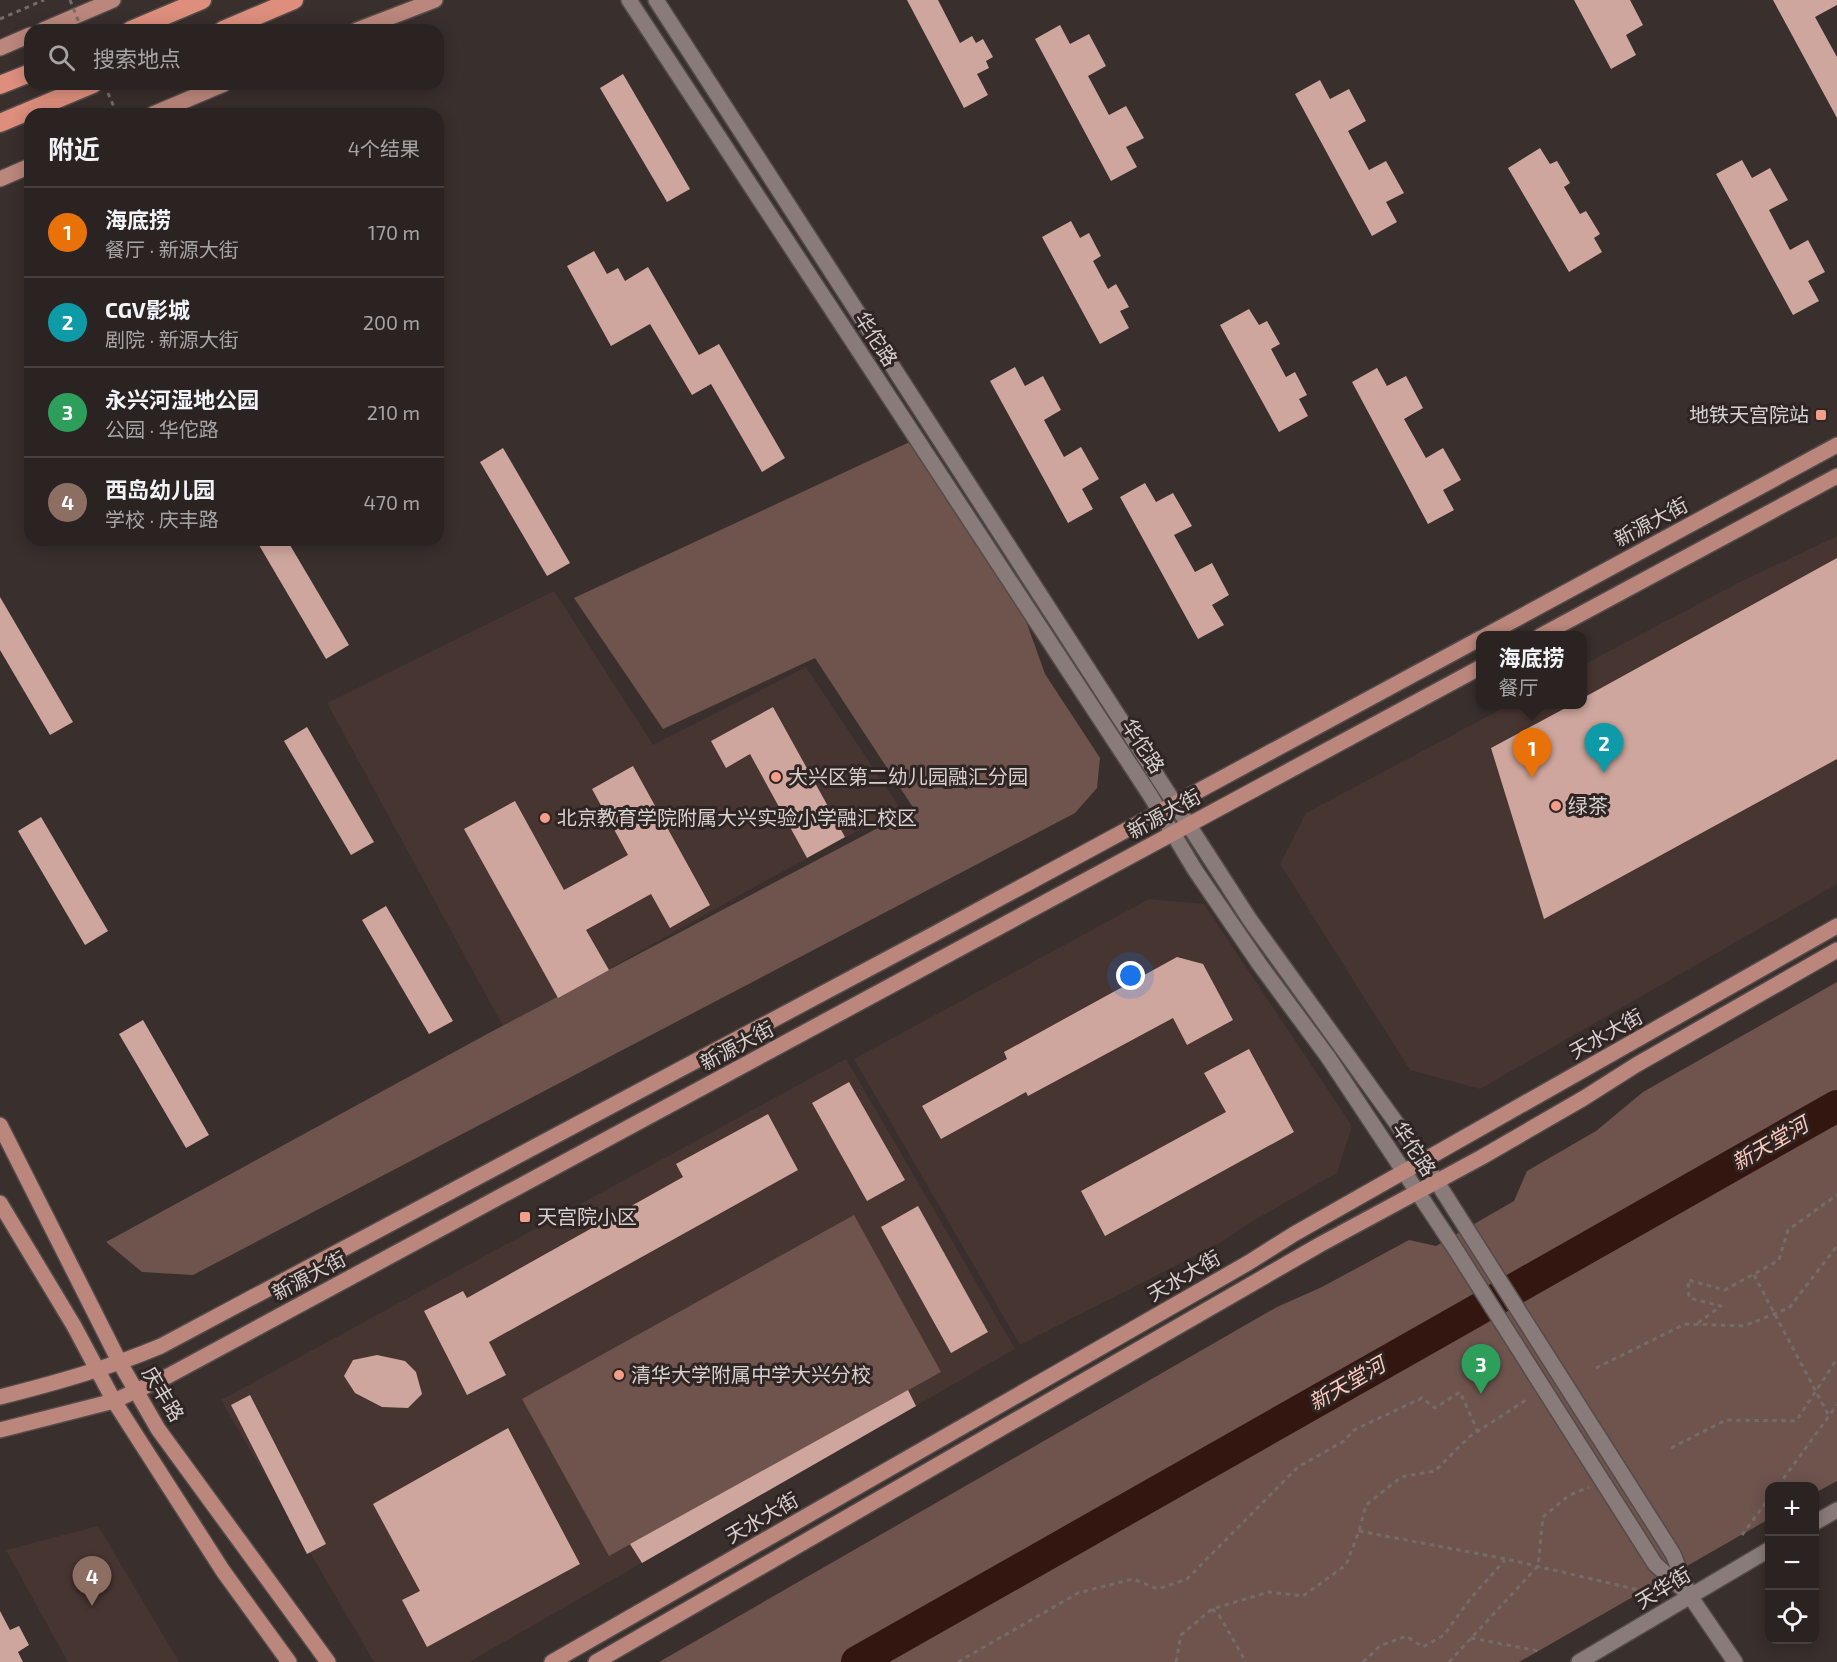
<!DOCTYPE html>
<html lang="zh">
<head>
<meta charset="utf-8">
<style>
	body { margin:0; font-family:"Exo 2","Noto Sans SC",sans-serif; background:#332b2a; color:#f1f3f6 }
	.controls { position:absolute; right:18px; bottom:18px; display:grid; overflow:hidden; border-radius:12px; box-shadow:0 3px 15px #0003 }
	.controls button { width:54px; height:54px; display:grid; place-items:center; padding:0; border:0; border-bottom:2px solid #474040; background:#2b2322; color:#f1f3f6; font:30px sans-serif }
	.you { position:absolute; left:1131px; top:976px; width:21px; height:21px; margin:-15px; border:4px solid #fff; border-radius:50%; background:#1a73e8; box-shadow:0 0 0 9px #1a73e833 }
	.badge { display:grid; place-items:center; width:39px; height:39px; border-radius:50%; background:#f49e8a; color:#fff; font-size:20px; font-weight:700 }
	.pin { position:absolute; translate:-50% -50px; filter:drop-shadow(0 2px 3px #0008) }
	.pin::after { content:''; position:absolute; top:32px; width:21px; height:18px; background:inherit; clip-path:polygon(0 0,100% 0,50% 100%) }
	.popup { position:absolute; left:1476px; top:631px; width:111px; height:78px; box-sizing:border-box; display:grid; place-content:center; border-radius:12px; background:#2b2322; filter:drop-shadow(0 2px 4px #0005); font-size:20px; white-space:nowrap; color:#a6a4a5 }
	.popup b { font-size:22px; color:#f1f3f6 }
	.popup::after { content:''; position:absolute; left:50%; top:100%; margin-left:-12px; border:12px solid transparent; border-top-color:#2b2322 }
	.list { margin:0; padding:0; list-style:none }
	h2 { display:flex; justify-content:space-between; align-items:center; height:78px; margin:0; padding:0 24px; font-size:26px }
	h2 small { font-size:20px; font-weight:400; color:#a6a4a5 }
	.list li { display:grid; grid-template-columns:39px 1fr auto; gap:18px; align-items:center; box-sizing:border-box; height:90px; padding:0 24px; border-top:2px solid #474040 }
	.list b { display:block; font-size:22px; white-space:nowrap }
	.list p { margin:0; font-size:20px; white-space:nowrap; color:#a6a4a5 }
	.list em { font-size:20px; font-style:normal; color:#a6a4a5 }
	.icon { flex:none; width:33px; height:33px; fill:none; stroke:currentColor; stroke-width:2; stroke-linecap:round; stroke-linejoin:round }
	.map { position:relative; flex:none; width:1837px; height:1662px; overflow:hidden }
	.search { position:absolute; background:#2b2322; box-shadow:0 3px 15px #0003; left:24px; top:24px; width:420px; height:66px; display:flex; align-items:center; gap:15px; box-sizing:border-box; padding:0 21px; border-radius:18px; color:#a6a4a5; font-size:22px }
	.panel { position:absolute; background:#2b2322; box-shadow:0 3px 15px #0003; left:24px; top:108px; width:420px; height:438px; border-radius:18px }
	.map>svg:first-child { display:block }
</style>
</head>
<body>
<div class="map">
<svg width="1837" height="1662" viewBox="0 0 1837 1662">
	<rect width="100%" height="100%" fill="#392f2d"/>
	<g fill="#473531">
		<polygon points="1837,536 1837,884 1480,1089 1410,1070 1280,864 1306,813 1509,705 1583,704 1583,665 1738,583"/>
		<polygon points="554,591 653,745 806,667 900,808 747,891 504,1028 327,703"/>
		<polygon points="1149,899 1204,904 1352,1126 1337,1173 1246,1225 1220,1243 1020,1345 854,1059"/>
		<polygon points="846,1059 1015,1349 469,1662 374,1662 221,1400"/>
		<polygon points="98,1526 179,1662 68,1662 6,1550"/>
	</g>
	<g fill="#6f544e">
		<polygon points="914,440 1016,593 1045,674 1100,758 1097,788 1075,813 193,1275 142,1272 106,1242 489,1033 914,809 815,658 663,729 574,598"/>
		<polygon points="1837,982 1837,1481 1815,1493 1814,1486 1770,1486 1769,1519 1519,1662 659,1662 1277,1307 1322,1287 1409,1240 1436,1246 1514,1201 1527,1171 1596,1131 1643,1092"/>
		<polygon points="854,1215 941,1372 609,1556 522,1399"/>
	</g>
	<g fill="none" stroke-linecap="round" stroke-linejoin="round">
		<polyline stroke="#331610" stroke-width="32" points="857,1662 1837,1106"/>
	</g>
	<g fill="#cea69d">
		<polygon points="907,0 938,0 960,43 972,36 976,43 983,39 993,57 986,61 989,68 977,74 988,95 964,108"/>
		<polygon points="1574,0 1630,0 1643,25 1626,35 1636,55 1611,69"/>
		<polygon points="1773,0 1837,0 1837,5 1815,17 1837,57 1837,118"/>
		<polygon points="1060,25 1070,44 1089,34 1106,66 1088,76 1109,115 1126,106 1144,138 1126,147 1137,167 1111,181 1035,39"/>
		<polygon points="623,74 690,189 667,202 600,88"/>
		<polygon points="1320,80 1330,99 1349,89 1366,121 1348,131 1369,170 1386,161 1404,193 1386,202 1397,222 1372,236 1295,94"/>
		<polygon points="1540,148 1550,164 1557,161 1570,183 1564,187 1580,214 1586,211 1600,234 1594,238 1602,252 1569,272 1508,168"/>
		<polygon points="1742,160 1752,178 1770,168 1788,200 1769,210 1790,250 1808,240 1825,272 1808,281 1819,301 1793,315 1716,174"/>
		<polygon points="1071,221 1080,238 1089,233 1101,256 1093,261 1108,289 1116,284 1129,307 1120,311 1129,328 1100,344 1042,237"/>
		<polygon points="594,251 607,274 618,268 625,281 648,267 699,355 719,344 785,458 762,472 711,384 692,395 650,324 611,346 567,266"/>
		<polygon points="1249,309 1259,325 1267,321 1280,344 1271,349 1286,377 1295,372 1307,395 1299,399 1308,416 1279,432 1220,325"/>
		<polygon points="1015,367 1025,386 1043,376 1061,410 1044,420 1064,457 1081,447 1099,479 1082,489 1093,509 1068,523 990,381"/>
		<polygon points="1377,368 1387,386 1406,376 1423,408 1404,419 1426,458 1443,448 1461,480 1443,490 1454,510 1428,524 1352,382"/>
		<polygon points="503,448 570,563 547,576 480,462"/>
		<polygon points="1145,483 1156,502 1173,493 1192,526 1174,535 1195,572 1212,563 1229,595 1212,605 1224,625 1198,639 1120,497"/>
		<polygon points="256,540 287,540 349,645 326,659"/>
		<polygon points="1837,558 1837,759 1544,919 1491,748 1571,705 1583,705 1583,698"/>
		<polygon points="0,597 73,722 50,735 0,650"/>
		<polygon points="773,707 845,837 807,858 750,754 726,768 711,741"/>
		<polygon points="307,727 374,842 351,855 284,741"/>
		<polygon points="633,766 710,905 670,928 651,894 586,930 609,970 558,998 464,829 515,801 564,890 628,855 592,789"/>
		<polygon points="41,817 108,931 85,945 18,831"/>
		<polygon points="386,906 453,1021 429,1034 362,920"/>
		<polygon points="1177,957 1203,964 1233,1020 1187,1045 1173,1018 1028,1096 1026,1092 941,1139 922,1106 1007,1059 1004,1052"/>
		<polygon points="143,1020 209,1135 186,1148 119,1034"/>
		<polygon points="1249,1049 1294,1132 1105,1236 1081,1191 1226,1112 1204,1073"/>
		<polygon points="849,1082 905,1180 867,1201 812,1103"/>
		<polygon points="768,1114 798,1170 489,1342 506,1375 467,1395 424,1311 463,1291 467,1298 683,1177 676,1164"/>
		<polygon points="918,1206 988,1332 951,1353 881,1227"/>
		<polygon points="377,1355 405,1361 416,1372 422,1394 408,1408 382,1407 355,1393 344,1376 353,1360"/>
		<polygon points="908,1390 916,1406 642,1563 630,1544"/>
		<polygon points="250,1395 326,1544 307,1554 231,1405"/>
		<polygon points="508,1428 580,1564 427,1647 402,1600 420,1591 373,1504"/>
		<polygon points="0,1611 10,1630 19,1626 29,1645 18,1652 23,1662 0,1662"/>
	</g>
	<g fill="none" stroke-linecap="round" stroke-linejoin="round">
		<g stroke="#534b49" stroke-width="18">
			<g id="minor">
				<polyline points="629,0 1150,795 1195,870 1260,965 1328,1057 1454,1247 1655,1564 1686,1592"/>
				<polyline points="656,0 1250,920 1423,1160 1673,1554 1690,1596 1735,1662"/>
				<polyline points="1814,1523 1837,1510"/>
				<polyline points="1579,1662 1770,1549"/>
			</g>
		</g>
		<g stroke="#534b49" stroke-width="18">
			<g id="major">
				<polyline points="43,30 113,0"/>
				<polyline points="357,30 435,0"/>
				<polyline points="0,48 30,35"/>
				<polyline points="153,114 224,84"/>
				<polyline points="0,179 30,166"/>
				<polyline points="1485,636 1837,445"/>
				<polyline points="1540,636 1837,476"/>
				<polyline points="0,1125 120,1363 158,1429 328,1662"/>
				<polyline points="0,1203 74,1326 114,1401 223,1571 289,1662"/>
				<path d="M0 1397C55 1383 109 1368 161 1346L934 934 1481 638"/>
				<polyline points="0,1430 114,1401 168,1376 1481,667"/>
				<polyline points="552,1662 1248,1263 1294,1234 1837,926"/>
				<polyline points="596,1662 1321,1244 1482,1157 1584,1098 1636,1065 1837,950"/>
			</g>
		</g>
		<g stroke="#534b49" stroke-width="21">
			<g id="highway">
				<polyline points="131,30 202,0"/>
				<polyline points="223,30 294,0"/>
				<polyline points="0,85 30,73"/>
				<polyline points="0,123 93,84"/>
			</g>
		</g>
		<g stroke="#756c6a" stroke-width="3" stroke-dasharray="4.5 4.5" stroke-linecap="butt">
			<polyline points="0,19 44,0"/>
			<polyline points="108,93 117,114"/>
			<polyline points="1754,1275 1829,1416"/>
			<polyline points="1698,1323 1721,1306 1689,1298 1688,1280 1725,1290 1779,1260 1788,1230 1837,1195"/>
			<polyline points="1596,1368 1685,1324 1744,1326 1789,1308 1837,1246"/>
			<polyline points="1671,1448 1726,1420 1796,1421 1837,1359"/>
			<polyline points="1778,1486 1837,1405"/>
			<polyline points="1359,1531 1506,1559 1643,1591"/>
			<polyline points="1742,1535 1770,1497"/>
			<polyline points="1212,1609 1219,1615 1246,1662"/>
			<polyline points="1471,1638 1539,1651"/>
			<polyline points="958,1662 1078,1593 1133,1579 1158,1589 1187,1579 1298,1467 1344,1441 1354,1430 1422,1398 1435,1408 1460,1392 1478,1432"/>
			<polyline points="1176,1662 1181,1635 1212,1609 1269,1592 1303,1596 1346,1565 1359,1531 1366,1505 1401,1477 1435,1471 1469,1437 1529,1398"/>
			<polyline points="1363,1662 1380,1646 1406,1636 1423,1647 1444,1635 1470,1599 1505,1560"/>
			<polyline points="1449,1662 1538,1566 1543,1517 1568,1496 1589,1487"/>
		</g>
		<use href="#minor" stroke="#887b79" stroke-width="15"/>
		<use href="#major" stroke="#bb867b" stroke-width="15"/>
		<use href="#highway" stroke="#dd8e7c" stroke-width="18"/>
		<polyline stroke="#756c6a" stroke-width="3" stroke-dasharray="4.5 4.5" stroke-linecap="butt" points="70,0 82,30"/>
	</g>
	<g fill="#f49e8a" stroke="#2f2523" stroke-width="2">
		<rect x="1815" y="409" width="12" height="12" rx="3"/>
		<circle cx="776" cy="777" r="6"/>
		<circle cx="1556" cy="806" r="6"/>
		<circle cx="545" cy="818" r="6"/>
		<rect x="519" y="1211" width="12" height="12" rx="3"/>
		<circle cx="619" cy="1375" r="6"/>
	</g>
	<g text-anchor="middle" stroke-width="6" stroke-linejoin="round" paint-order="stroke">
		<g font-size="20" fill="#d7d0cf" stroke="#2f2523">
			<text transform="translate(876 339) rotate(57)" y="7">华佗路</text>
			<text transform="translate(1651 522) rotate(-28)" y="7">新源大街</text>
			<text transform="translate(1143 746) rotate(57)" y="7">华佗路</text>
			<text transform="translate(1164 814) rotate(-29)" y="7">新源大街</text>
			<text transform="translate(1606 1034) rotate(-29)" y="7">天水大街</text>
			<text transform="translate(737 1046) rotate(-28)" y="7">新源大街</text>
			<text transform="translate(1414 1149) rotate(56)" y="7">华佗路</text>
			<text transform="translate(309 1276) rotate(-28)" y="7">新源大街</text>
			<text transform="translate(1184 1276) rotate(-30)" y="7">天水大街</text>
			<text transform="translate(163 1394) rotate(59)" y="7">庆丰路</text>
			<text transform="translate(762 1518) rotate(-30)" y="7">天水大街</text>
			<text transform="translate(1663 1588) rotate(-31)" y="7">天华街</text>
		</g>
		<g font-size="20" fill="#d7d0cf" stroke="#2f2523" text-anchor="start">
			<text x="1809" y="422" text-anchor="end">地铁天宫院站</text>
			<text x="788" y="784">大兴区第二幼儿园融汇分园</text>
			<text x="1568" y="813">绿茶</text>
			<text x="557" y="825">北京教育学院附属大兴实验小学融汇校区</text>
			<text x="537" y="1224">天宫院小区</text>
			<text x="631" y="1382">清华大学附属中学大兴分校</text>
		</g>
		<g font-size="21" font-style="italic" fill="#fdc9bc" stroke="#2f2523">
			<text transform="translate(1770 1144) rotate(-30)" y="7">新天堂河</text>
			<text transform="translate(1347 1384) rotate(-30)" y="7">新天堂河</text>
		</g>
	</g>
</svg>
<div class="controls">
<button>+</button>
<button>−</button>
<button><svg class="icon" aria-label="locate" viewBox="0 0 24 24"><circle cx="12" cy="12" r="6"/><path d="M12 2v4M12 18v4M2 12h4M18 12h4"/></svg></button>
</div>
<div class="you"></div>
<div class="pin badge" style="left:1532px;top:778px;background:#e8710a">1</div>
<div class="popup"><b>海底捞</b>餐厅</div>
<div class="pin badge" style="left:1604px;top:773px;background:#0f9aa8">2</div>
<div class="pin badge" style="left:1481px;top:1394px;background:#2e9e5b">3</div>
<div class="pin badge" style="left:92px;top:1606px;background:#8d6e63">4</div>
<div class="search"><svg class="icon" aria-label="search" viewBox="0 0 24 24"><circle cx="10" cy="10" r="6"/><path d="M15 15l6 6"/></svg>搜索地点</div>
<section class="panel">
<h2>附近<small>4个结果</small></h2>
<ul class="list">
<li><span class="badge" style="background:#e8710a">1</span><div><b>海底捞</b><p>餐厅 · 新源大街</p></div><em>170 m</em></li>
<li><span class="badge" style="background:#0f9aa8">2</span><div><b>CGV影城</b><p>剧院 · 新源大街</p></div><em>200 m</em></li>
<li><span class="badge" style="background:#2e9e5b">3</span><div><b>永兴河湿地公园</b><p>公园 · 华佗路</p></div><em>210 m</em></li>
<li><span class="badge" style="background:#8d6e63">4</span><div><b>西岛幼儿园</b><p>学校 · 庆丰路</p></div><em>470 m</em></li>
</ul>
</section>
</div>
</body>
</html>
